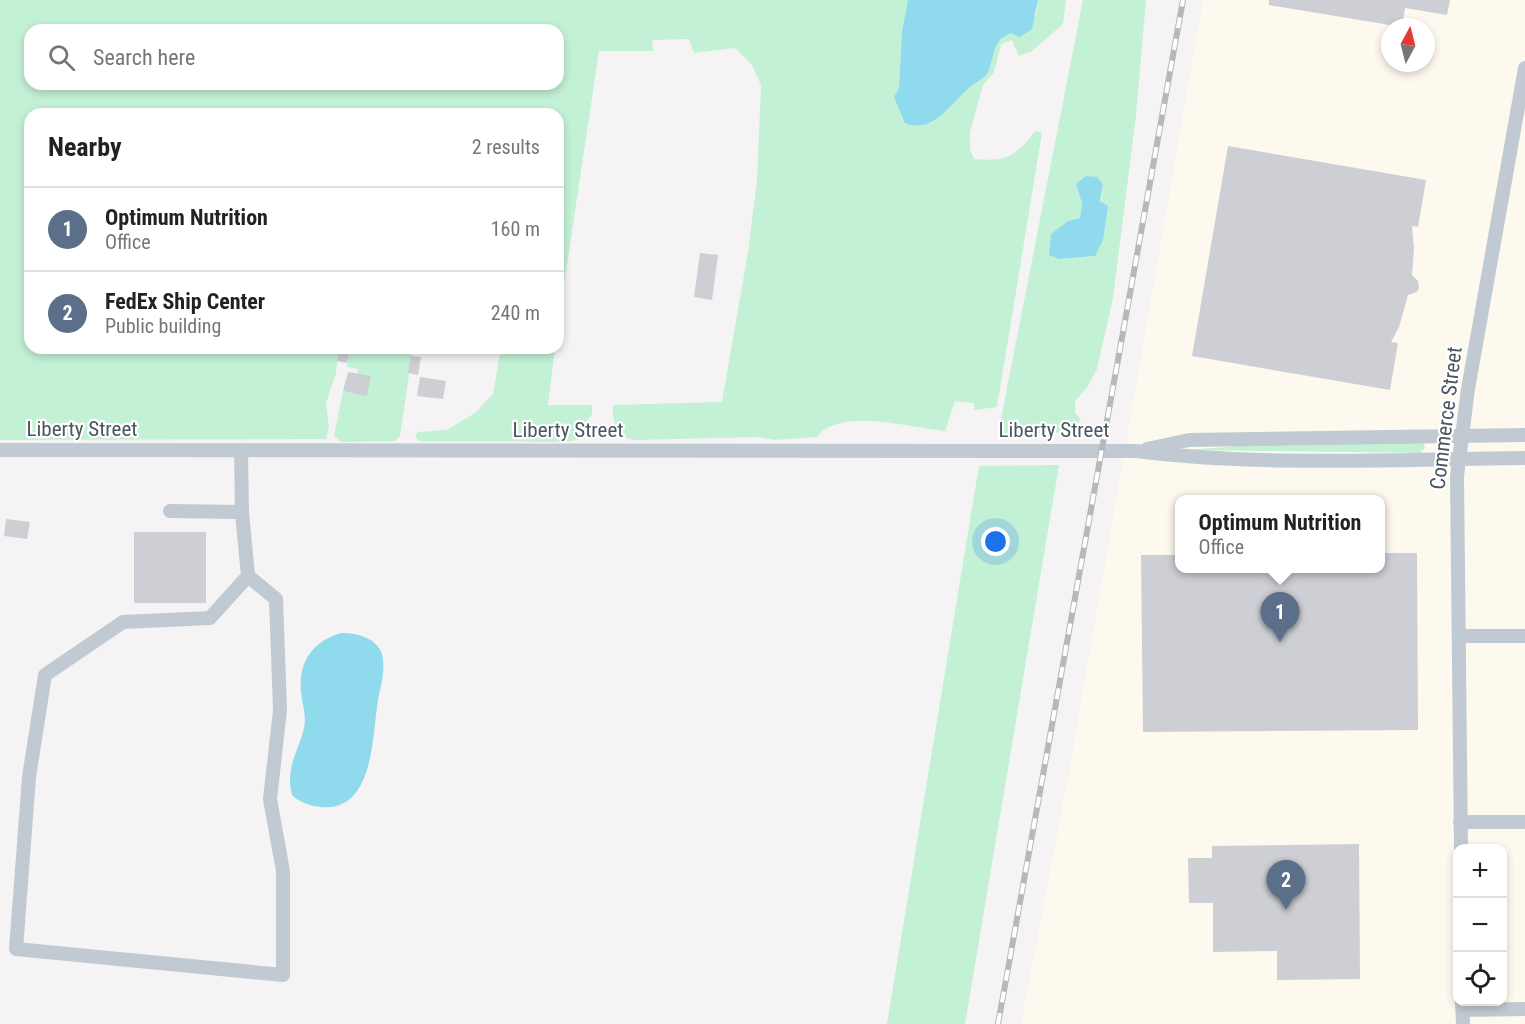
<!DOCTYPE html>
<html lang="en">
<head>
<meta charset="utf-8">
<style>
	body { margin:0; font-family:"Roboto Condensed",sans-serif; background:#f6f6f6; color:#222 }
	.controls { position:absolute; right:18px; bottom:18px; display:grid; overflow:hidden; border-radius:12px; box-shadow:0 3px 9px #0003 }
	.controls button { width:54px; height:54px; display:grid; place-items:center; padding:0; border:0; border-bottom:2px solid #e0e0e0; background:#fff; color:#222; font:30px sans-serif }
	.compass { position:absolute; left:1381px; top:18px; width:54px; height:54px; border-radius:50%; background:#fff; box-shadow:0 3px 9px #0003; rotate:7deg }
	.you { position:absolute; left:996px; top:542px; width:21px; height:21px; margin:-15px; border:4px solid #fff; border-radius:50%; background:#1a73e8; box-shadow:0 0 0 9px #1a73e833 }
	.badge { display:grid; place-items:center; width:39px; height:39px; border-radius:50%; background:#1a73e8; color:#fff; font-size:20px; font-weight:700 }
	.pin { position:absolute; translate:-50% -50px; filter:drop-shadow(0 2px 3px #0008) }
	.pin::after { content:''; position:absolute; top:32px; width:21px; height:18px; background:inherit; clip-path:polygon(0 0,100% 0,50% 100%) }
	.popup { position:absolute; left:1175px; top:495px; width:210px; height:78px; box-sizing:border-box; display:grid; place-content:center; border-radius:12px; background:#fff; filter:drop-shadow(0 2px 4px #0005); font-size:20px; white-space:nowrap; color:#767676 }
	.popup b { font-size:22px; color:#222 }
	.popup::after { content:''; position:absolute; left:50%; top:100%; margin-left:-12px; border:12px solid transparent; border-top-color:#fff }
	.list { margin:0; padding:0; list-style:none }
	h2 { display:flex; justify-content:space-between; align-items:center; height:78px; margin:0; padding:0 24px; font-size:26px }
	h2 small { font-size:20px; font-weight:400; color:#767676 }
	.list li { display:grid; grid-template-columns:39px 1fr auto; gap:18px; align-items:center; box-sizing:border-box; height:84px; padding:0 24px; border-top:2px solid #e0e0e0 }
	.list b { display:block; font-size:22px; white-space:nowrap }
	.list p { margin:0; font-size:20px; white-space:nowrap; color:#767676 }
	.list em { font-size:20px; font-style:normal; color:#767676 }
	.icon { flex:none; width:33px; height:33px; fill:none; stroke:currentColor; stroke-width:2; stroke-linecap:round; stroke-linejoin:round }
	.map { position:relative; flex:none; width:1525px; height:1024px; overflow:hidden }
	.search { position:absolute; background:#fff; box-shadow:0 3px 9px #0003; left:24px; top:24px; width:540px; height:66px; display:flex; align-items:center; gap:15px; box-sizing:border-box; padding:0 21px; border-radius:18px; color:#767676; font-size:22px }
	.panel { position:absolute; background:#fff; box-shadow:0 3px 9px #0003; left:24px; top:108px; width:540px; height:246px; border-radius:18px }
	.map>svg:first-child { display:block }
</style>
</head>
<body>
<div class="map">
<svg width="1525" height="1024" viewBox="0 0 1525 1024">
	<rect width="100%" height="100%" fill="#f5f3f3"/>
	<path fill="#fdf9ef" fill-rule="evenodd" d="M1203 0H1525V1024H1021L1067 783ZM1390 27H1426V63H1390ZM1180 500H1380V568H1180ZM1458 848H1502V1002H1458Z"/>
	<g fill="#c3f1d5" fill-rule="evenodd">
		<path d="M0 0H908L902 31 899 88 894 97 925 124C945 119 954 98 970 87 977 82 984 80 988 72 994 61 990 48 1000 38 1007 31 1027 22 1036 16L1038 0H1066L1063 24 1032 51 1019 56 1012 40 1001 44 994 72 983 85 970 132V149L974 159C1006 162 1016 157 1035 131L1042 133 997 407 974 410V403L955 401 945 431C913 428 838 407 817 437L775 440 758 437 634 440C617 437 612 421 613 405L722 402 748 252 757 181 761 85 752 65 735 48 694 53 689 39 652 40 653 51H599L558 325V114H30V348H339L336 373 326 403 329 427 326 439 0 440ZM30 30H558V84H30Z"/>
		<path d="M1083 0H1146L1136 115 1113 298 1097 369 1088 386 1075 401V412L1081 420 1068 432 1007 436 999 429ZM1076 184 1103 185 1095 256 1059 259 1068 221 1080 218 1082 203Z"/>
		<polygon points="350,348 413,348 400,436 395,441 342,442 334,436 343,391 367,395 357,374 358,369 347,367"/>
		<polygon points="501,348 555,348 548,405 592,405 592,414 583,426 590,432 590,436 567,442 419,441 415,437 418,432 447,430 475,413 493,394"/>
		<polygon points="1423,442 1425,448 1420,453 1185,450 1280,443"/>
		<polygon points="1059,465 965,1024 887,1024 979,466"/>
	</g>
	<g fill="#90daee">
		<path d="M908 0H1038L1032 29 1020 37 1011 33C992 40 995 54 989 70 985 80 976 82 969 88 951 103 933 135 905 123L894 97 899 88 902 31Z"/>
		<polygon points="1086,176 1097,177 1103,185 1100,201 1108,206 1103,240 1095,256 1059,259 1049,255 1051,234 1068,221 1080,218 1082,203 1076,184"/>
		<path d="M341 633C354 633 371 636 379 648 389 663 379 690 377 707 372 742 372 812 321 807 310 806 299 802 292 795 285 768 298 753 304 728 307 716 302 704 301 692 298 662 313 641 341 633Z"/>
	</g>
	<g fill="#cdcfd5">
		<polygon points="1269,0 1450,0 1447,15 1405,8 1402,27 1269,5"/>
		<polygon points="1228,146 1426,180 1418,227 1412,226 1414,249 1412,275 1418,281 1419,288 1417,292 1408,295 1399,327 1391,342 1398,343 1390,390 1192,356"/>
		<polygon points="700,253 718,255 712,300 694,297"/>
		<polygon points="339,348 351,348 347,363 337,361"/>
		<polygon points="411,356 421,357 418,375 408,373"/>
		<polygon points="348,372 371,376 367,396 343,391"/>
		<polygon points="420,377 446,381 443,399 417,396"/>
		<polygon points="6,519 30,522 27,539 4,536"/>
		<rect x="134" y="532" width="72" height="71"/>
		<polygon points="1380,553 1417,553 1418,730 1143,732 1141,555 1179,555 1179,568 1380,568"/>
		<polygon points="1359,844 1360,979 1277,980 1277,951 1213,952 1213,903 1189,903 1188,858 1212,858 1212,846"/>
	</g>
	<g fill="none" stroke-linecap="round" stroke-linejoin="round">
		<g stroke="#c1cad2" stroke-width="14">
			<polyline points="1147,449 1189,440 1525,435"/>
			<path d="M0 450 1136 451C1265 467 1396 459 1525 458"/>
			<polyline points="241,450 242,512 248,576 276,599 280,710 270,799 283,871 283,975 16,949 29,777 45,675 123,622 210,618 248,576"/>
			<polyline points="170,511 242,512"/>
			<polyline points="1459,636 1525,636"/>
			<polyline points="1460,822 1525,822"/>
			<polyline points="1461,848 1457,476 1468,389 1525,68"/>
			<polyline points="1462,1002 1463,1024"/>
			<polyline points="1463,1010 1525,1009"/>
		</g>
		<g stroke="#b5b8bd" stroke-width="6">
			<polyline id="rail" points="998,1024 1183,0"/>
		</g>
		<use href="#rail" stroke="#fff" stroke-width="4" stroke-dasharray="11" stroke-linecap="butt"/>
	</g>
	<g text-anchor="middle" stroke-width="4.5" stroke-linejoin="round" paint-order="stroke">
		<g font-size="21" fill="#4a5661" stroke="#fff">
			<text transform="translate(1446 418) rotate(-83)" y="7">Commerce Street</text>
			<text x="82" y="436">Liberty Street</text>
			<text x="568" y="437">Liberty Street</text>
			<text x="1054" y="437">Liberty Street</text>
		</g>
	</g>
</svg>
<div class="controls">
<button>+</button>
<button>−</button>
<button><svg class="icon" aria-label="locate" viewBox="0 0 24 24"><circle cx="12" cy="12" r="6"/><path d="M12 2v4M12 18v4M2 12h4M18 12h4"/></svg></button>
</div>
<svg class="compass" viewBox="-18 -18 36 36"><path d="M0-13l5 13h-10z" fill="#e53935"/><path d="M0 13l5-13h-10z" fill="#767676"/></svg>
<div class="you"></div>
<div class="pin badge" style="left:1280px;top:642px;background:#5c6f8a">1</div>
<div class="popup"><b>Optimum Nutrition</b>Office</div>
<div class="pin badge" style="left:1286px;top:910px;background:#5c6f8a">2</div>
<div class="search"><svg class="icon" aria-label="search" viewBox="0 0 24 24"><circle cx="10" cy="10" r="6"/><path d="M15 15l6 6"/></svg>Search here</div>
<section class="panel">
<h2>Nearby<small>2 results</small></h2>
<ul class="list">
<li><span class="badge" style="background:#5c6f8a">1</span><div><b>Optimum Nutrition</b><p>Office</p></div><em>160 m</em></li>
<li><span class="badge" style="background:#5c6f8a">2</span><div><b>FedEx Ship Center</b><p>Public building</p></div><em>240 m</em></li>
</ul>
</section>
</div>
</body>
</html>
